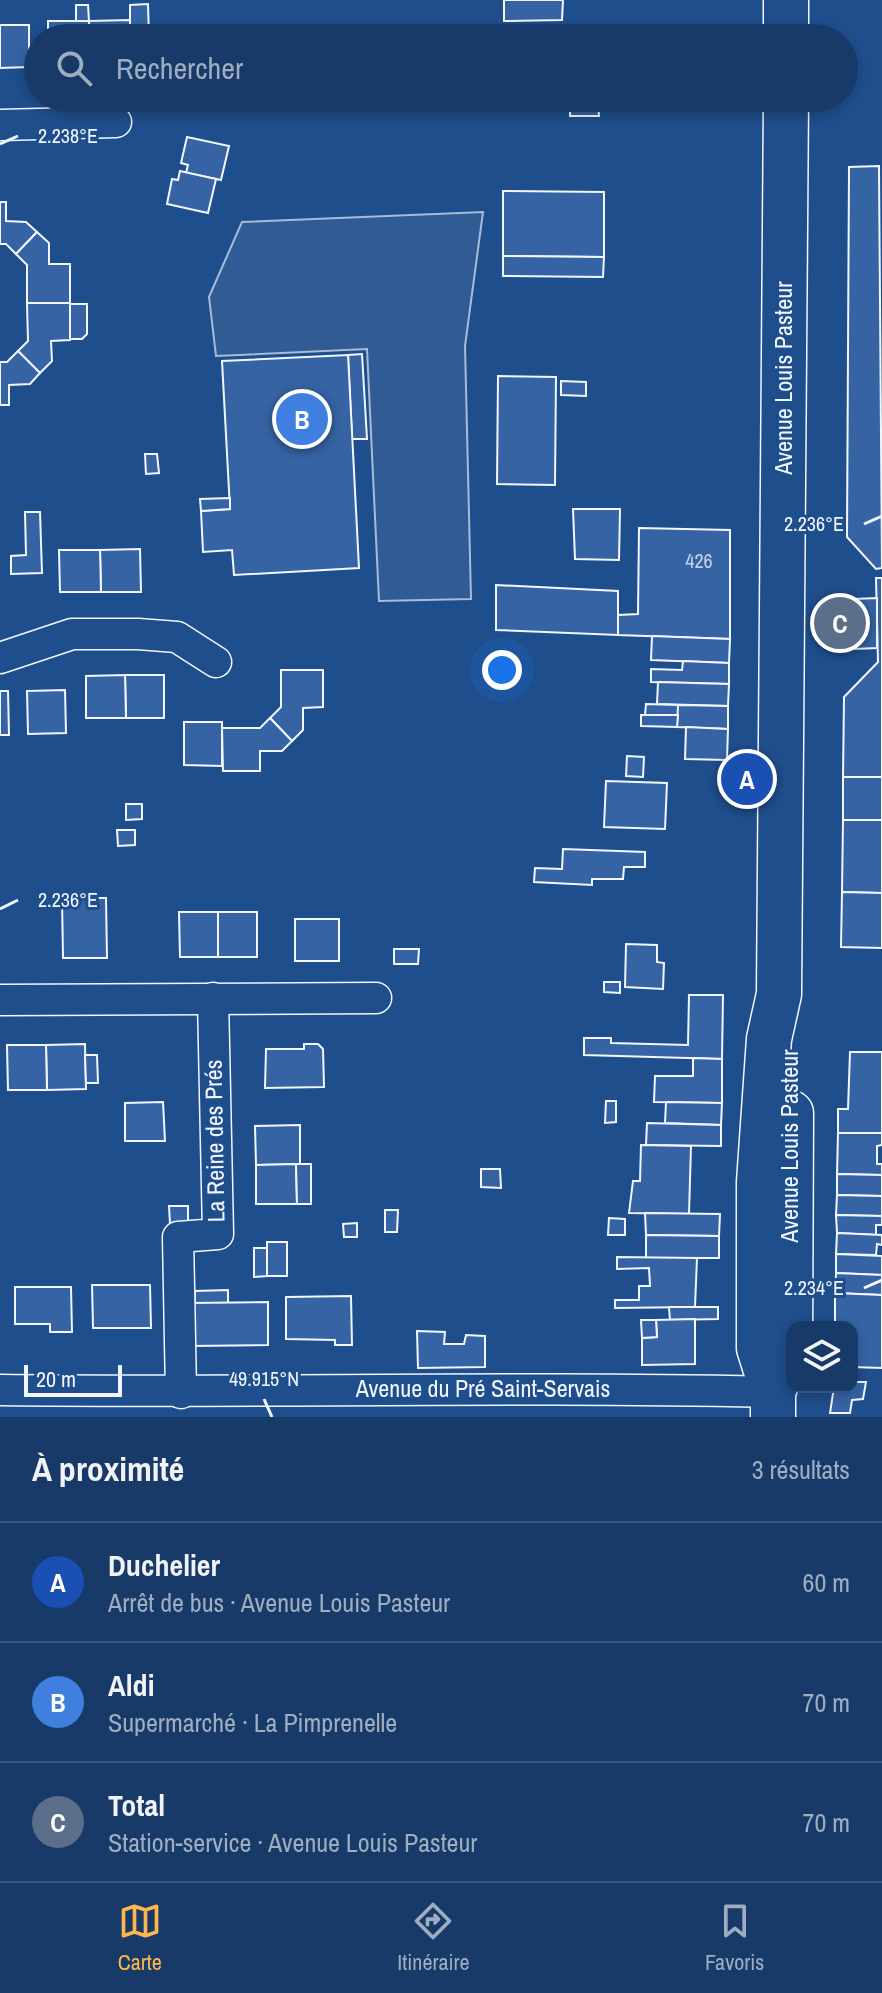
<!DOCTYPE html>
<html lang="fr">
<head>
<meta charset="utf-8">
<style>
	body { margin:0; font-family:"Archivo Narrow",sans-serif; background:#20416f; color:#f1f3f6 }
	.controls { position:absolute; right:24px; bottom:24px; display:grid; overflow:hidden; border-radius:16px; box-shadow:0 4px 12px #0003 }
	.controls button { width:72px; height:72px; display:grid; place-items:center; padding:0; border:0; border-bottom:2px solid #36547d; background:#173a69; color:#f1f3f6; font:40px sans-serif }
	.scale { position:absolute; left:24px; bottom:20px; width:98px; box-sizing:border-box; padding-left:8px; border:4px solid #f2f6ff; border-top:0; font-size:22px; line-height:28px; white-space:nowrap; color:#f2f6ff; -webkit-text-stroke:6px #1f4e8c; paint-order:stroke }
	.you { position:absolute; left:502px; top:670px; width:28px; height:28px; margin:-20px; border:6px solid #fff; border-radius:50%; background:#1a73e8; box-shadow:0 0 0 12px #1a73e833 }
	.badge { display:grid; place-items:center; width:52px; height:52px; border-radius:50%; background:#ffb74d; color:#fff; font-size:26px; font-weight:700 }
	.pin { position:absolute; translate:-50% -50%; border:4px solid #fff; box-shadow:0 2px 8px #0006 }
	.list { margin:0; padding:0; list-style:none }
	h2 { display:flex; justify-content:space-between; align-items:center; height:104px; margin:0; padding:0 32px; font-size:34px }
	h2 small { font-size:26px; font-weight:400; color:#9eadc0 }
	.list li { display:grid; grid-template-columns:52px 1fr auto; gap:24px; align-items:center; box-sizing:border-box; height:120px; padding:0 32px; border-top:2px solid #36547d }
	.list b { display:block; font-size:30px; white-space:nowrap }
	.list p { margin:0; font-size:26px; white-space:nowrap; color:#9eadc0 }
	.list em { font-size:26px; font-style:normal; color:#9eadc0 }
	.icon { flex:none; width:44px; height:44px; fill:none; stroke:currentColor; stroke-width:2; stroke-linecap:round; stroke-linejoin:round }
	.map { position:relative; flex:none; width:882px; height:1417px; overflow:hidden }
	.search { position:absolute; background:#173a69; box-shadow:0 4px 12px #0003; left:24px; right:24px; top:24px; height:88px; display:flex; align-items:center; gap:20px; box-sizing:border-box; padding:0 28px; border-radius:44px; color:#9eadc0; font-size:30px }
	.sheet { height:464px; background:#173a69 }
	nav { display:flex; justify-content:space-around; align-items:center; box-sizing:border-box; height:112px; border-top:2px solid #36547d; background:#173a69; font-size:22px; color:#9eadc0 }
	nav a { display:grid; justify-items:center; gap:4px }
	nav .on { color:#ffb74d }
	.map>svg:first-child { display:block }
</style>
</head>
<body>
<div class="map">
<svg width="882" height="1417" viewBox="0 0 882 1417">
	<rect width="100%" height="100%" fill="#1f4e8c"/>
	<polygon fill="#305b95" stroke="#a8bbd7" stroke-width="2" points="483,212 465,346 471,599 379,601 367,349 216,356 209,297 242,222"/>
	<g fill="#3563a3" stroke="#f2f6ff" stroke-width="2">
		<polygon points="504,0 563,0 562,20 504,21"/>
		<polygon points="148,4 149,38 130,38 130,5"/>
		<polygon points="76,5 88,5 89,21 76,21"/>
		<polygon points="130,20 130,38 89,38 89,21"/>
		<rect x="48" y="21" width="41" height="17"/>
		<polygon points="0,25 29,25 29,67 0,68"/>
		<polygon points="635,25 635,38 619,38 619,26"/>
		<polygon points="570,98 598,98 599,116 570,116"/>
		<polygon points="187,137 229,146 221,180 186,173 188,165 181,163"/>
		<polygon points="879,166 882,568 876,569 847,537 849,167"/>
		<polygon points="180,171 216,179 208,213 167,204 172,179 178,180"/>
		<polygon points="503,191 604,192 604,257 503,256"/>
		<polygon points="0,202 6,202 6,221 26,222 37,232 16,254 6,244 0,244"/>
		<polygon points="37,232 49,243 49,264 70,264 70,303 27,303 27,265 16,254"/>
		<polygon points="503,256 604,257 603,277 503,276"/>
		<polygon points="27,303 70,303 70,340 51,341 52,361 40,373 18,351 28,341"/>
		<polygon points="70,304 87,304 87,334 82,339 70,339"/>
		<polygon points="18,351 40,373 30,384 9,385 9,405 0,405 0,362 7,362"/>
		<polygon points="362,354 367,439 352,439 348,355"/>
		<polygon points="348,355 359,568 234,575 232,550 203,552 201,511 230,509 222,361"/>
		<polygon points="498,376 556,377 555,485 497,484"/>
		<polygon points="561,381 586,382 586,396 561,395"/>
		<polygon points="145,454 157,454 159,473 146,474"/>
		<polygon points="230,498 230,509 201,511 200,499"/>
		<polygon points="573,509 620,509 619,560 575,559"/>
		<polygon points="25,512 40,512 42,573 11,574 11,556 26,555"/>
		<polygon points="639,528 730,530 730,639 618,635 618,615 638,614"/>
		<polygon points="140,549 141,592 101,592 100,550"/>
		<polygon points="59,550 100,550 101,592 60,592"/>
		<polygon points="876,578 882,578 882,777 843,777 844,697 878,662"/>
		<polygon points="496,585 618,591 618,635 496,630"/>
		<polygon points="877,598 877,648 854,649 854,599"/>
		<polygon points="652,636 730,639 729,663 651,660"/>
		<polygon points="683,661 729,663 729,684 651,682 651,669 682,670"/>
		<polygon points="281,670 323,670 323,707 303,708 303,730 292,741 270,718 281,707"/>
		<polygon points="125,675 164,675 164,718 126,718"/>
		<polygon points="125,675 126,718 86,718 86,676"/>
		<polygon points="658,682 729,684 728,706 657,704"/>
		<polygon points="65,690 66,733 28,734 27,691"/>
		<polygon points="0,691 8,691 9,735 0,735"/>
		<polygon points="646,704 678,705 678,715 645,715"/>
		<polygon points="678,705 728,706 728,729 677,727"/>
		<polygon points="641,715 678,715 677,727 641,726"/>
		<polygon points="270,718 292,741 282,751 260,751 260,771 223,771 222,728 260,728"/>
		<polygon points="184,722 222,722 222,766 184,765"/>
		<polygon points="686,727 728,729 727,760 685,759"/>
		<polygon points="627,756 644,757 643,777 626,776"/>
		<rect x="843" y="777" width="39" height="43"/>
		<polygon points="606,781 667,783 665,829 604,827"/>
		<polygon points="126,804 142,804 142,819 126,820"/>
		<polygon points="843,820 882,820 882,893 842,892"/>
		<polygon points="117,830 135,830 135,845 118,846"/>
		<polygon points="563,849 645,852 645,867 624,867 623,879 592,879 592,885 534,882 535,868 562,869"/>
		<polygon points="842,892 882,893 882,948 841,947"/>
		<polygon points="62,898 106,898 107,958 63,958"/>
		<polygon points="179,912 218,912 218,957 180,957"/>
		<rect x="218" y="912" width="39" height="45"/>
		<rect x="295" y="919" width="44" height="42"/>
		<polygon points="626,944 657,945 657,962 664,963 663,989 625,987"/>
		<polygon points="394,949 419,949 418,964 394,964"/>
		<polygon points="604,982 620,982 620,993 604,992"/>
		<polygon points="689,995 723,995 722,1059 584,1055 584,1038 611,1038 611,1043 688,1045"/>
		<polygon points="85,1044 86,1089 47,1090 46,1045"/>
		<polygon points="304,1044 318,1044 323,1049 324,1087 265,1088 266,1049 304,1049"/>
		<polygon points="7,1045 46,1045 47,1090 8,1090"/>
		<polygon points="850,1052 882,1052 882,1133 838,1133 838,1109 848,1109"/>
		<polygon points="85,1055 97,1055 98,1083 86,1083"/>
		<polygon points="693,1058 722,1059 722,1103 654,1102 655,1076 693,1076"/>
		<polygon points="606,1101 616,1101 616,1122 605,1123"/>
		<polygon points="163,1102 165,1141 125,1141 125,1103"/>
		<polygon points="666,1102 722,1103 721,1125 665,1123"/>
		<polygon points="647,1123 721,1125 721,1146 646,1145"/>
		<polygon points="300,1125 300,1164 256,1165 255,1126"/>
		<polygon points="838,1133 882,1133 882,1145 877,1146 877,1164 882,1164 882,1175 837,1174"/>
		<polygon points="641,1145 691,1146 689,1214 629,1213 633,1181 640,1181"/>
		<polygon points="296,1164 297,1204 256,1204 256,1165"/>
		<polygon points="296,1164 311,1164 311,1204 297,1204"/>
		<polygon points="481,1169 500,1169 501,1188 481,1187"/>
		<polygon points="837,1174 882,1175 882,1196 837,1195"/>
		<polygon points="837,1195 882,1196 882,1216 836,1215"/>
		<polygon points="169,1206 188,1206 188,1224 170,1224"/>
		<polygon points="385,1210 398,1210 397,1232 385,1232"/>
		<polygon points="645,1213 720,1214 719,1236 646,1235"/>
		<polygon points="836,1215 882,1216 882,1225 876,1225 876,1235 837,1233"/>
		<polygon points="609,1218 625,1219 625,1235 608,1235"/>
		<polygon points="357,1223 357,1237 344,1237 343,1224"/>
		<polygon points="837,1233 882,1235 882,1245 877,1244 876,1255 836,1254"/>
		<polygon points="646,1235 719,1236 719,1258 646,1258"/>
		<rect x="267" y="1242" width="20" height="34"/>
		<polygon points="254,1248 267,1248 267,1276 254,1277"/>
		<polygon points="836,1254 882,1256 882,1275 836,1273"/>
		<polygon points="617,1257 697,1258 695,1307 615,1308 615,1300 639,1300 639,1286 650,1286 649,1268 617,1269"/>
		<polygon points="836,1273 882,1275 882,1295 835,1293"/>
		<polygon points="92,1285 150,1285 151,1328 93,1328"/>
		<polygon points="15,1287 71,1287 72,1332 50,1332 50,1324 15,1324"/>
		<polygon points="228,1290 228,1303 195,1303 195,1291"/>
		<polygon points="835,1293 882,1295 882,1368 852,1367 852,1327 835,1327"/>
		<polygon points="351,1296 352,1345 335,1345 335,1340 286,1339 286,1297"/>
		<polygon points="268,1302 268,1345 190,1346 190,1303"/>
		<polygon points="669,1307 718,1307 718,1319 670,1320"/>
		<polygon points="695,1319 695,1364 642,1365 642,1338 657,1337 656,1320"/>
		<polygon points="641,1320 656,1320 657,1337 642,1338"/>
		<polygon points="417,1331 445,1332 444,1344 464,1344 466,1335 485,1336 485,1367 418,1368"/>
		<polygon points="852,1382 866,1382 863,1399 852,1400 850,1413 830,1413 834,1387 852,1387"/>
	</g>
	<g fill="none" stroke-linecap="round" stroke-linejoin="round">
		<g stroke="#f2f6ff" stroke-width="33">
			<g id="street">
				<polyline points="0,125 116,122"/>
				<polyline points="0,658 72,634 138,634 177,637 216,662"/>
				<polyline points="0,1000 376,998"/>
				<path d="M0 1390C258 1393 516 1386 773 1392"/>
				<polyline points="181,1393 178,1237 218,1234 213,998"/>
			</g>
		</g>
		<g stroke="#f2f6ff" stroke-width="47">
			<g id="primary">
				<polyline points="786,38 786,0"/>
				<polyline points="773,1392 790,1348 791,1113"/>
				<polyline points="773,1417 773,1392 759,1348 759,1182 769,1039 779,994 786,98"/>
			</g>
		</g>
		<use href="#street" stroke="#1f4e8c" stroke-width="30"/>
		<use href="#primary" stroke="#1f4e8c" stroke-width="44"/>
	</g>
	<path fill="none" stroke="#f2f6ff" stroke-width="3" d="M0 144 18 136M864 524 882 516M0 909 18 900M864 1288 882 1280M264 1399 272 1417"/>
	<g text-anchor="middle" stroke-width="6" stroke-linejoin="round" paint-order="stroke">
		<g font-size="20" fill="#c3d1e8">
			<text x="699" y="568">426</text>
		</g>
		<g font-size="24" fill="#f2f6ff" stroke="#1f4e8c">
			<text transform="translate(784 378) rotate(-90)" y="8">Avenue Louis Pasteur</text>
			<text transform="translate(215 1141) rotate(-91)" y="8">La Reine des Prés</text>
			<text transform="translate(790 1146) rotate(-90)" y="8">Avenue Louis Pasteur</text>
			<text x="483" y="1397">Avenue du Pré Saint-Servais</text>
		</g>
	</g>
	<g font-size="20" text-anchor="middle" fill="#f2f6ff" stroke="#1f4e8c" stroke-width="6" stroke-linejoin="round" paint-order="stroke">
		<text x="68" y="143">2.238°E</text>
		<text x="814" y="531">2.236°E</text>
		<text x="68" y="907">2.236°E</text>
		<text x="814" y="1295">2.234°E</text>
		<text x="264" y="1386">49.915°N</text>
	</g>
</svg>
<div class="controls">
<button><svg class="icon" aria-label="layers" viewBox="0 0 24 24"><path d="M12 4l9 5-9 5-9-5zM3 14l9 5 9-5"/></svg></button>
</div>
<div class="scale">20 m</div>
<div class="you"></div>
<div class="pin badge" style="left:747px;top:779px;background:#1a4fb4">A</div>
<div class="pin badge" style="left:302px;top:419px;background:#3f7fe0">B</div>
<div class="pin badge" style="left:840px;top:623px;background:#5c6f8a">C</div>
<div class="search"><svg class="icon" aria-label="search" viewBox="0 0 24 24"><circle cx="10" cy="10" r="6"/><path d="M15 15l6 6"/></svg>Rechercher</div>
</div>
<section class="sheet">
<h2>À proximité<small>3 résultats</small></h2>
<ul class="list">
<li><span class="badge" style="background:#1a4fb4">A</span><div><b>Duchelier</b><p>Arrêt de bus · Avenue Louis Pasteur</p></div><em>60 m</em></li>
<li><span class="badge" style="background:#3f7fe0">B</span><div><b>Aldi</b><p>Supermarché · La Pimprenelle</p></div><em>70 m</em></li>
<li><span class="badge" style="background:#5c6f8a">C</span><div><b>Total</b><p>Station-service · Avenue Louis Pasteur</p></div><em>70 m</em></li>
</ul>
</section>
<nav>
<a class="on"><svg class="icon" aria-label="map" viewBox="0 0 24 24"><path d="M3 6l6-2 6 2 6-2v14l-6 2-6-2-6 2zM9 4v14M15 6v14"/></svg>Carte</a>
<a><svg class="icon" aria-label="directions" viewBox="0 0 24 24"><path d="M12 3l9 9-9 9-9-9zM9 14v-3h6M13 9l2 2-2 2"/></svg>Itinéraire</a>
<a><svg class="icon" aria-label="saved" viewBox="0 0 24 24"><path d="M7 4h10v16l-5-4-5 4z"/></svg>Favoris</a>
</nav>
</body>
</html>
